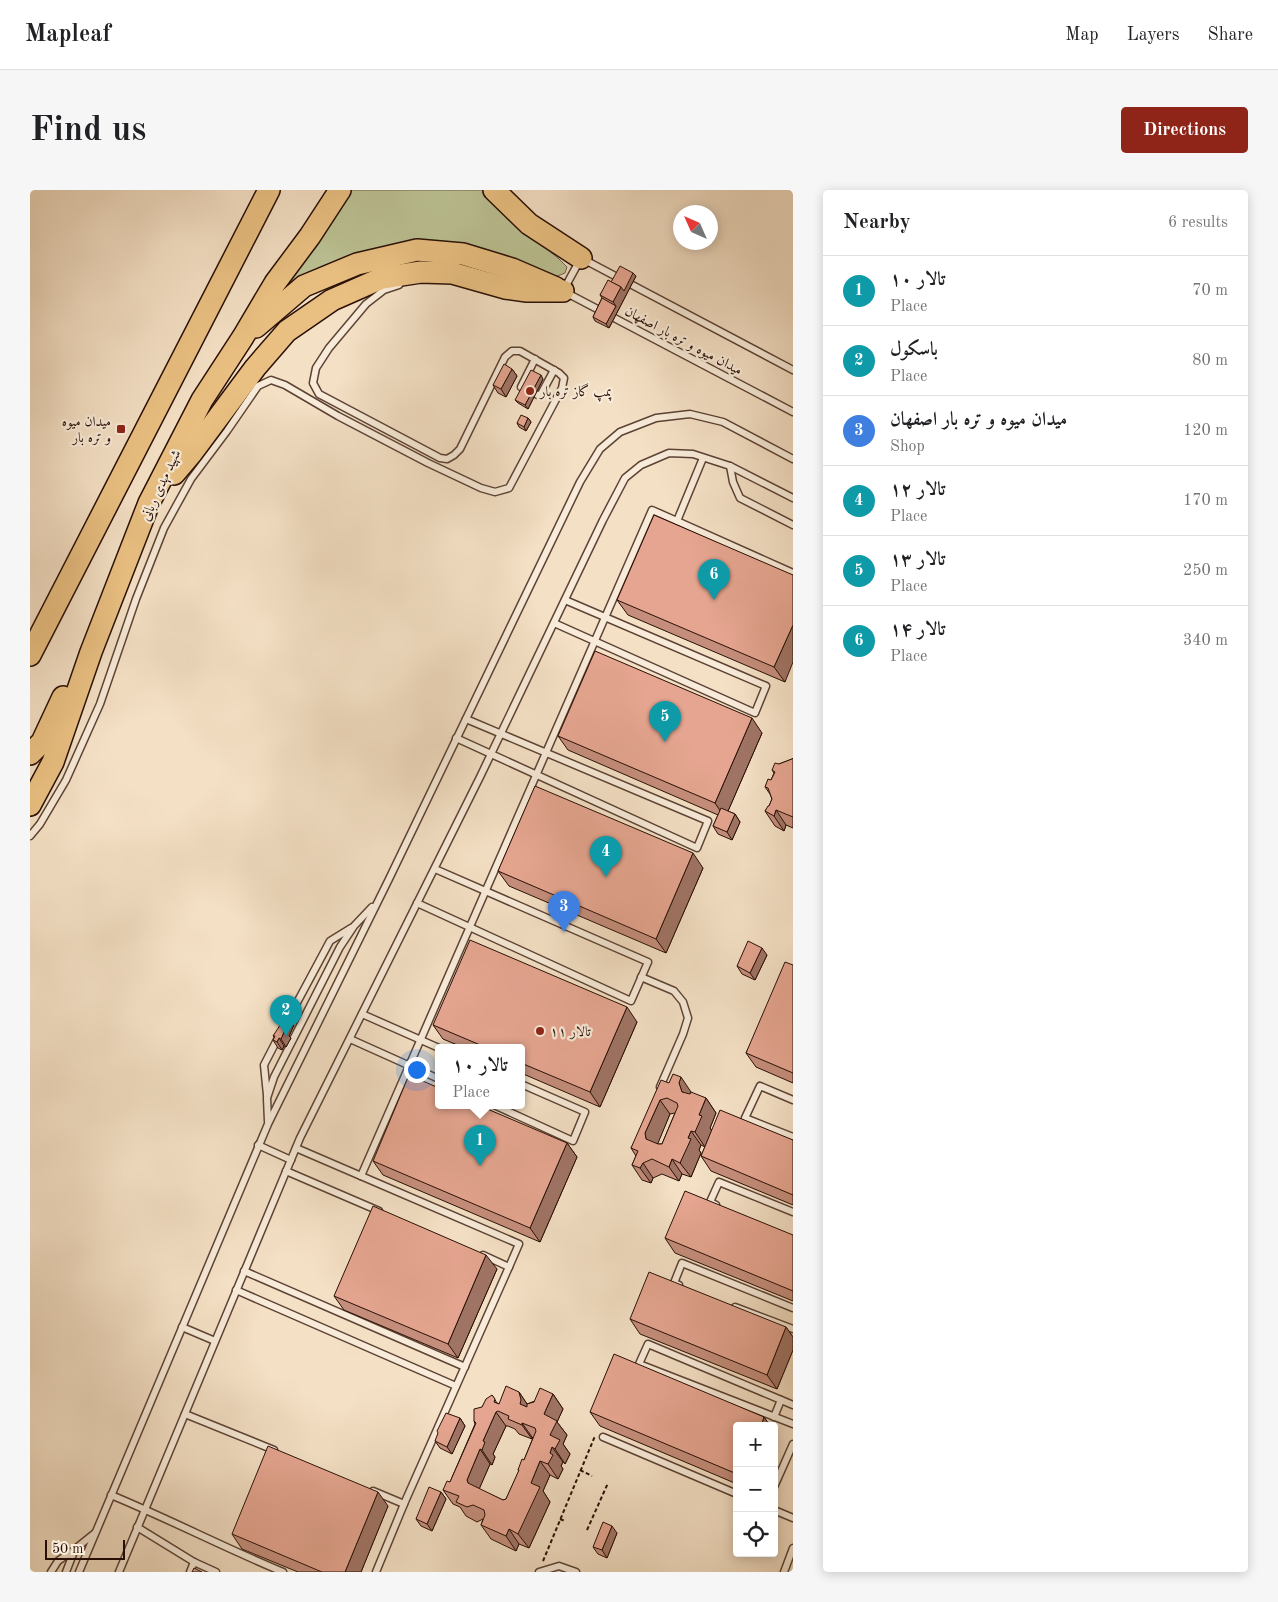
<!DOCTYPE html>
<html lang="en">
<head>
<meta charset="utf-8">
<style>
	body { margin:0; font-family:"Old Standard TT",Amiri,serif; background:#f6f6f6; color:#202124 }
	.controls { position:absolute; right:15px; bottom:15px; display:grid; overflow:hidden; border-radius:5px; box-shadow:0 2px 12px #0003 }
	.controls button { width:45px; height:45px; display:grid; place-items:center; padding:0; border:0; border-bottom:1px solid #e0e0e0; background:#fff; color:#202124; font:25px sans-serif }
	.compass { position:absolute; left:643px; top:15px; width:45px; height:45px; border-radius:50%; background:#fff; box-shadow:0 2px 12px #0003; rotate:315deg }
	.scale { position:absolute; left:15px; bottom:12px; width:80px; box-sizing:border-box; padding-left:5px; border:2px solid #290f05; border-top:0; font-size:14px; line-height:18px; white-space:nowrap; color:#290f05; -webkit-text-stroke:4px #f8ebd9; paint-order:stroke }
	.you { position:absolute; left:386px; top:879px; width:18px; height:18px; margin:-12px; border:4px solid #fff; border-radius:50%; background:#1a73e8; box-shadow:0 0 0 8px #1a73e833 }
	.badge { display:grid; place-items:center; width:32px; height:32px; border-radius:50%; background:#8f2418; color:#fff; font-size:16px; font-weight:700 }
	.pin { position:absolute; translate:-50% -41px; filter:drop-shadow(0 1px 2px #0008) }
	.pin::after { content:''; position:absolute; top:26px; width:18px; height:15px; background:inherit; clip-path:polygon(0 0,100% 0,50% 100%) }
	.popup { position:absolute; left:405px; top:854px; width:90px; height:65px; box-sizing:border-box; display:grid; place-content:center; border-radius:5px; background:#fff; filter:drop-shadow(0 1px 4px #0005); font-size:16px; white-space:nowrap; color:#757577 }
	.popup b { font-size:19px; color:#202124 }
	.popup::after { content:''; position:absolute; left:50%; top:100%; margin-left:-10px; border:10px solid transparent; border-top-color:#fff }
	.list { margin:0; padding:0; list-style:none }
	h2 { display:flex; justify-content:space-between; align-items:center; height:65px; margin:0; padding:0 20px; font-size:21px }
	h2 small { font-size:16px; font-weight:400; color:#757577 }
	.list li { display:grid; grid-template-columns:32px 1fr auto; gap:15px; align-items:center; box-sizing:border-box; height:70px; padding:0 20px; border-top:1px solid #e0e0e0 }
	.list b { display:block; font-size:19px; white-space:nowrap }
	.list p { margin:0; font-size:16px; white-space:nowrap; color:#757577 }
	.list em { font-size:16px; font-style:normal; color:#757577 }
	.icon { flex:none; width:28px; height:28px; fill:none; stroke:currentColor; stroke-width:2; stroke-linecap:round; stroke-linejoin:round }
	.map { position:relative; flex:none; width:763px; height:1382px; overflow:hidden; border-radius:5px }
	header { display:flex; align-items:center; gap:30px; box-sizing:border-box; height:70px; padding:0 25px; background:#fff; border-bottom:1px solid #e0e0e0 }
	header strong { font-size:24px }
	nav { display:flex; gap:28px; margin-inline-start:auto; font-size:18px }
	.intro { display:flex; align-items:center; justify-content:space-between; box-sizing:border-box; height:120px; padding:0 30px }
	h1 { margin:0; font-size:35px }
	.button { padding:12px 22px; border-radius:5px; background:#8f2418; color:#fff; font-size:18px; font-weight:700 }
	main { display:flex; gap:30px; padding:0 30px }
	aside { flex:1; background:#fff; border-radius:5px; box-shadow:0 2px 12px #0003 }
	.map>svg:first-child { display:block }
</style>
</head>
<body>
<header>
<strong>Mapleaf</strong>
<nav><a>Map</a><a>Layers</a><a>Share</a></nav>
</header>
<div class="intro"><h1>Find us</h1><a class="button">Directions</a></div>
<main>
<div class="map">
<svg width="763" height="1382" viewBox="0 0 763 1382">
	<rect width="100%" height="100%" fill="#f4e0c5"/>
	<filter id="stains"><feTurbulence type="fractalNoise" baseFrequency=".004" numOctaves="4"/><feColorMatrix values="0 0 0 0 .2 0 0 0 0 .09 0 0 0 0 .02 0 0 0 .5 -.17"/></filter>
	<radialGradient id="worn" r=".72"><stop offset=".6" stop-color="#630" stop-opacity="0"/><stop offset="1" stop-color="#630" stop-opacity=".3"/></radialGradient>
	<polygon fill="#bcc294" stroke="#72684c" points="320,0 452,0 490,38 528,68 537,77 535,83 525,87 482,68 321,66 293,76 252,101 304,29"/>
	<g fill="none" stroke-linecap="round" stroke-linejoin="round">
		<g stroke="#5c4335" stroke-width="9">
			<g id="service">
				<polyline points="505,169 491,197 510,206 524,180"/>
				<polyline points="763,180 551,68 533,101 763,222"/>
				<polyline points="700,276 703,292 710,308 763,335"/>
				<polyline points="647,331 763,383"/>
				<polyline points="524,433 725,523 736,496 535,410"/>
				<polyline points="426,548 667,658 678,631 436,529"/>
				<polyline points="0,646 10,634 36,590 70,514 106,409 134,338 161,289 197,241 228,196 241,190 255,195 308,226 398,273 451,298 465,302 479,298 532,198 534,188 529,183 490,161 482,161 475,167 430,259 424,265 417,269 410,268 289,204 283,193 286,178 299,158 336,114 354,100 369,95"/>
				<polyline points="387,713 601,811 618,772 405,679"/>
				<polyline points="611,787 644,801 653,812 658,828 653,844 630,897"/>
				<polyline points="332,824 409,858"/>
				<polyline points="255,835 300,751 321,738"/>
				<polyline points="320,849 409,889"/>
				<polyline points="237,905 234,875 249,846"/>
				<polyline points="763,910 730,896 715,928 763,947"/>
				<polyline points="464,915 543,951 555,922 491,894"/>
				<polyline points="238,931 237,908 244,887 310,757 324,736 342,717"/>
				<polyline points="228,955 261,970"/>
				<polyline points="266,958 331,986"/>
				<polyline points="256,981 349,1021"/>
				<polyline points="686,1015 680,1012 689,992 763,1022"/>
				<polyline points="453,1065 479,1077 489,1054 331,986 622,320 647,331 673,268"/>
				<polyline points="214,1081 435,1177"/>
				<polyline points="649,1095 644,1093 652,1073 763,1118"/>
				<polyline points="206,1100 426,1196"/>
				<polyline points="705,1117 763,1139"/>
				<polyline points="152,1137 185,1151"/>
				<polyline points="763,1215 618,1154 609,1174 763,1234"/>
				<polyline points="155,1224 244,1260"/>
				<polyline points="744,1227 751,1210"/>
				<polyline points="573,1247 707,1304"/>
				<polyline points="744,1297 763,1254"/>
				<polyline points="343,1301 374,1314 479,1077"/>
				<path d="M81 1305C139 1329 195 1358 253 1382"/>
				<polyline points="744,1320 763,1328"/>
				<polyline points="107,1337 164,1372 186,1382"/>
				<polyline points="21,1382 28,1371 44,1360"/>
				<polyline points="36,1382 45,1359 65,1343"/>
				<polyline points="49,1382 238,934 359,689 550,292 570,259 590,242 626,228 660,224 693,232 763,269"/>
				<polyline points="89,1382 270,948 450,587 573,330 595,288 611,275 639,263 663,264 700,276 763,308"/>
				<polyline points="160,1382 164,1372"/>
				<polyline points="346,1382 374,1314"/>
				<polyline points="509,1382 529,1376 546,1382"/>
				<polyline points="754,1382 763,1358"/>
			</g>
		</g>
		<g stroke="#290f05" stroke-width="24">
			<g id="trunk">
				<polyline points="464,0 499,34 551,68"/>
				<polyline points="226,137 274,96 327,74 387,60 433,64 482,79 526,98"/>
				<polyline points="144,284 161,264 225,178 257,141 302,110 352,88 391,82 422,83 475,98 497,101 533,101"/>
				<polyline points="0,465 239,0"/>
				<polyline points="0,564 12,552 33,507"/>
				<polyline points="0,615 23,572 61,462 119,313 172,210 213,147 245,93 280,46 310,0"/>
			</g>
		</g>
		<g stroke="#290f05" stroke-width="2" stroke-dasharray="4 2.5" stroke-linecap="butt">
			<polyline points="550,1280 562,1286"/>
			<polyline points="530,1329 535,1331"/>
			<polyline points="557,1340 578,1293"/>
			<polyline points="513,1371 565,1246"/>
		</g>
		<use href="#service" stroke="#f8ebd9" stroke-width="6"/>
		<use href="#trunk" stroke="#eac082" stroke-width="21"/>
	</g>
	<g fill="#c58e7c" stroke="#290f05" fill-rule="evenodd">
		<polygon points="603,83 606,86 579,138 565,131 563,127 572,108 570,105 581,92"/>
		<polygon points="482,179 487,186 476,207 468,203 463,195"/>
		<polygon points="513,189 498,219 488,213 485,210"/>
		<polygon points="498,228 501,232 496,241 489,237 487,233"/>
		<polygon points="763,385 755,492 598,425 587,410"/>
		<polygon points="732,543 698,621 705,624 710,632 702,650 688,644 683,636 688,625 538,560 528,546"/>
		<polygon points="763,568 763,638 756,635 754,641 745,636 735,621 739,616 742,609 740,604 735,597 741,590 744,583 742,580 749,574 762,569"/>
		<polygon points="673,678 636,763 479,696 468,681"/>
		<polygon points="737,765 725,790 712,784 707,776"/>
		<polygon points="763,775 763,893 726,877 716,863"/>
		<polygon points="259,828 264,835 259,846 261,848 256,857 254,856 252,860 248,858 243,850 245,847 243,846"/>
		<polygon points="607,832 570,917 491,883 491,857 432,857 413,849 403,835"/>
		<path d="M639 893 661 902 660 904 676 908 686 923 680 938 682 940 763 950V1015L681 981 671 966 675 957 671 955 669 960 671 963 661 987 652 984 649 991 632 984 623 988 621 993 612 990 602 975 606 966 601 958ZM645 923 632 954H627L640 924Z"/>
		<polygon points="537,953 547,967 510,1052 353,985 343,971"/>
		<polygon points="763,1045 763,1111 645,1063 635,1048"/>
		<polygon points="467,1079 428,1168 314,1120 304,1106"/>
		<polygon points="600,1129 756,1137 763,1147 763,1160 747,1199 610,1144"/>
		<path d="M489 1202 497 1214 523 1204 533 1219 527 1232 537 1245 533 1254 540 1264 535 1274 533 1272 531 1276 533 1279 528 1289 520 1285 513 1301 520 1312 499 1358 489 1354 486 1361 461 1349 451 1335 453 1329 447 1332 436 1326 430 1317 423 1314 413 1300 420 1292 445 1234 444 1231 452 1217 462 1205 467 1213 469 1214ZM476 1236H478L485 1239 489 1244 502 1249V1247L503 1248 494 1270 488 1280 489 1281 476 1309 473 1310 449 1299 460 1274 462 1275 465 1267 463 1264Z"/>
		<polygon points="560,1222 734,1227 740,1236 707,1236 707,1294 570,1236"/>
		<polygon points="430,1228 435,1236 422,1264 410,1258 405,1251"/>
		<polygon points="411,1302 416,1309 402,1341 391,1336 386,1329"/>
		<polygon points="358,1316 331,1382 268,1382 212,1359 202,1344"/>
		<polygon points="587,1343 577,1368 568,1364 563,1357"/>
	</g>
	<g fill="#a07465" stroke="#290f05">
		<polygon points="603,83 606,86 579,138 576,134 586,116 583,112 591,97"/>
		<polygon points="482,179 487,186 476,207 471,199"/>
		<polygon points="511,185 513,189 498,219 495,215"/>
		<polygon points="498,228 501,232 496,241 494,237"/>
		<polygon points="763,435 763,472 755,492 744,477"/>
		<polygon points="722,528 732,543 695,628 685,613"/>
		<polygon points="746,620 756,635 754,641 744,626"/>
		<polygon points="705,624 710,632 702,650 697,642"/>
		<polygon points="663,663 673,678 636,763 626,749"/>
		<polygon points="732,758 737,765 725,790 720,783"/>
		<polygon points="597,817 607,832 570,917 560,902"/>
		<polygon points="259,828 264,835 259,846 261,848 256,857 251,849"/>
		<polygon points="249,848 254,856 252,860 247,852"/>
		<polygon points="651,887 661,902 659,907 652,902 649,893"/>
		<polygon points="676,908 686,923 680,938 682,941 675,957 665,942 669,925"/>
		<polygon points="630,910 640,924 626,958 616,949 615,943"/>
		<polygon points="661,941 671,955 669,960 671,963 661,987 650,973 658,948"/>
		<polygon points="537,953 547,967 510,1052 500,1038"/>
		<polygon points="642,969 652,984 649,991 639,977"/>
		<polygon points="613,973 623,988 621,993 610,978"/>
		<polygon points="456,1065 467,1079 428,1168 418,1154"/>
		<polygon points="756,1137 763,1147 763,1160 747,1199 737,1185"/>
		<polygon points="489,1202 499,1217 501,1224 490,1214"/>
		<polygon points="523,1204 533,1219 527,1232 537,1245 533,1254 540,1264 535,1274 525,1259 520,1245 514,1224"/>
		<polygon points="466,1222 476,1236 463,1264 465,1267 462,1275 452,1260 453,1251"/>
		<polygon points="734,1227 740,1236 731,1236"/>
		<polygon points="430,1228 435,1236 422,1264 417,1257"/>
		<polygon points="492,1233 502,1247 502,1249 492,1235"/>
		<polygon points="522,1257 533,1272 531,1276 533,1279 528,1289 518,1274 520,1263"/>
		<polygon points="450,1259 460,1274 447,1304 438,1293 437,1290"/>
		<polygon points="510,1271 520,1285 513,1301 520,1312 499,1358 488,1344 501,1293"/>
		<polygon points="348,1302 358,1316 331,1382 315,1382"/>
		<polygon points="411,1302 416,1309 402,1341 397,1334"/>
		<polygon points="582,1336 587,1343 577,1368 572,1360"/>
		<polygon points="479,1339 489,1354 486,1361 476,1346"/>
	</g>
	<g fill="#e5a590" stroke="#290f05" fill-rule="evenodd">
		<polygon points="590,76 603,83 594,101 591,97 581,92"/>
		<polygon points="578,90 591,97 583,112 570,105"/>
		<polygon points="572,108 586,116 576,134 563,127"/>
		<polygon points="474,174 482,179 471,199 463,195"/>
		<polygon points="501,180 511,185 495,215 485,210"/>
		<polygon points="491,225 498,228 494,237 487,233"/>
		<polygon points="624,325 763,385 763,435 744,477 587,410"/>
		<polygon points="565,461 722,528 685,613 528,546"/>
		<polygon points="763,568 763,627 746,620 744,626 735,621 738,616 739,616 742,609 738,598 735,597 738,589 741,590 745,582 742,580 745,573 749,574 762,569"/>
		<polygon points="505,596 663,663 626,749 468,681"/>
		<polygon points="691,618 705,624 697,642 683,636"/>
		<polygon points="440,750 597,817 560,902 491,873 491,857 455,857 403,835"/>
		<polygon points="718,751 732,758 720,783 707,776"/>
		<polygon points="755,772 763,775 763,883 716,863"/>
		<polygon points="256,826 259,828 254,840 255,840 251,849 249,848 247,852 243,850 245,846 243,846"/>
		<path d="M643 884 651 887 649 893 652 902 660 904 661 902 676 908 669 925 672 926 665 942 661 941 658 948 661 949 650 973 642 969 639 977 622 969 613 973 610 978 602 975 608 961 601 958 631 890 639 893ZM637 908 647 913 648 916 632 954H628L616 949 615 943 630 910Z"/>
		<polygon points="379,885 409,898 409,915 448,915 537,953 500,1038 343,971"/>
		<polygon points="690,920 763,950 763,1005 671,966"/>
		<polygon points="655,1001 763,1045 763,1101 635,1048"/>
		<polygon points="343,1016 456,1065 418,1154 304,1106"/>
		<polygon points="619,1082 756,1137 737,1185 600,1129"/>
		<polygon points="584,1164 734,1227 731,1236 707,1236 707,1284 560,1222"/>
		<path d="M476 1196 489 1202 491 1210 490 1214 497 1217V1214L504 1212 510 1198 523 1204 514 1224 527 1231 520 1245 530 1250 525 1259 522 1257 520 1263 523 1265 518 1274 510 1271 501 1293 510 1297 488 1344 479 1339 476 1346 451 1335 455 1325 454 1320 443 1315 437 1317 426 1312 429 1306 413 1300 417 1291 420 1292 446 1233 444 1231V1219L452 1217 456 1209 462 1205 465 1209 464 1212 469 1214ZM468 1221 479 1226 478 1229 492 1235V1233L505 1238 506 1241 494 1270 492 1269 488 1280H489L476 1309 473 1310 438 1293 437 1290 450 1259 452 1260 455 1252 453 1251 466 1222Z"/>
		<polygon points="416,1223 430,1228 417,1257 405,1251 408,1243 407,1241"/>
		<polygon points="238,1256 348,1302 315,1382 292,1382 202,1344"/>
		<polygon points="399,1297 411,1302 397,1334 386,1329"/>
		<polygon points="573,1332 582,1336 572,1360 563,1357"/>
		<polygon points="164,1378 172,1382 162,1382"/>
	</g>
	<g fill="#8f2418" stroke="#f8ebd9" stroke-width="2">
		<circle cx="500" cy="201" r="5"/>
		<rect x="86" y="234" width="10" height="10" rx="2.5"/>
		<circle cx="510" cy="841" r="5"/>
	</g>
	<g text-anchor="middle" stroke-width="4.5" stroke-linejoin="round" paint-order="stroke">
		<g font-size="14" fill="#290f05" stroke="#f8ebd9">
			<text transform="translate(654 150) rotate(28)" y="5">میدان میوه و تره بار اصفهان</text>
			<text transform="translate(130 295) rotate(-65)" y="5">شهید مهدی ربانی</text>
		</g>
		<g font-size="14" fill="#290f05" stroke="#f8ebd9" text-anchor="start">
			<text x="510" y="206">پمپ گاز تره بار</text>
			<text x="81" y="236" text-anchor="end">میدان میوه<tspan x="81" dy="16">و تره بار</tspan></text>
			<text x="520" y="846">تالار ۱۱</text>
		</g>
	</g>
	<rect width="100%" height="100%" filter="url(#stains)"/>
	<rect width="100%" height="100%" fill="url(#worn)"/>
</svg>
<div class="controls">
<button>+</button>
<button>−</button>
<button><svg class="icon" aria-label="locate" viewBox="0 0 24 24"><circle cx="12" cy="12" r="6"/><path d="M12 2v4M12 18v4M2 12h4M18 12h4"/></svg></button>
</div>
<svg class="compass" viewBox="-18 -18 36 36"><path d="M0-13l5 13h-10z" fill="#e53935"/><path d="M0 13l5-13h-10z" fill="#757577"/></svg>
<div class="scale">50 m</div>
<div class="you"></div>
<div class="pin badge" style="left:450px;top:976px;background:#0f9aa8">1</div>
<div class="popup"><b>تالار ۱۰</b>Place</div>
<div class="pin badge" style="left:256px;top:846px;background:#0f9aa8">2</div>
<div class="pin badge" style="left:534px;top:742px;background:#3f7fe0">3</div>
<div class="pin badge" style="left:576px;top:687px;background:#0f9aa8">4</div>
<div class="pin badge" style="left:635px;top:552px;background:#0f9aa8">5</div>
<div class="pin badge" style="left:684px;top:410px;background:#0f9aa8">6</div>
</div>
<aside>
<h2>Nearby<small>6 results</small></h2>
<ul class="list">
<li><span class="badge" style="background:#0f9aa8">1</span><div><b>تالار ۱۰</b><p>Place</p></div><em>70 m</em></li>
<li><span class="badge" style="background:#0f9aa8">2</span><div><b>باسكول</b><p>Place</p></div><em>80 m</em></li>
<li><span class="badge" style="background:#3f7fe0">3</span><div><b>میدان میوه و تره بار اصفهان</b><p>Shop</p></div><em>120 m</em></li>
<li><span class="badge" style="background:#0f9aa8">4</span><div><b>تالار ۱۲</b><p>Place</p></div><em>170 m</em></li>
<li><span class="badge" style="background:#0f9aa8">5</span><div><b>تالار ۱۳</b><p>Place</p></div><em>250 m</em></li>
<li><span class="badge" style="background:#0f9aa8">6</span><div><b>تالار ۱۴</b><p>Place</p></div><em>340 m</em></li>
</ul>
</aside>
</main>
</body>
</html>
